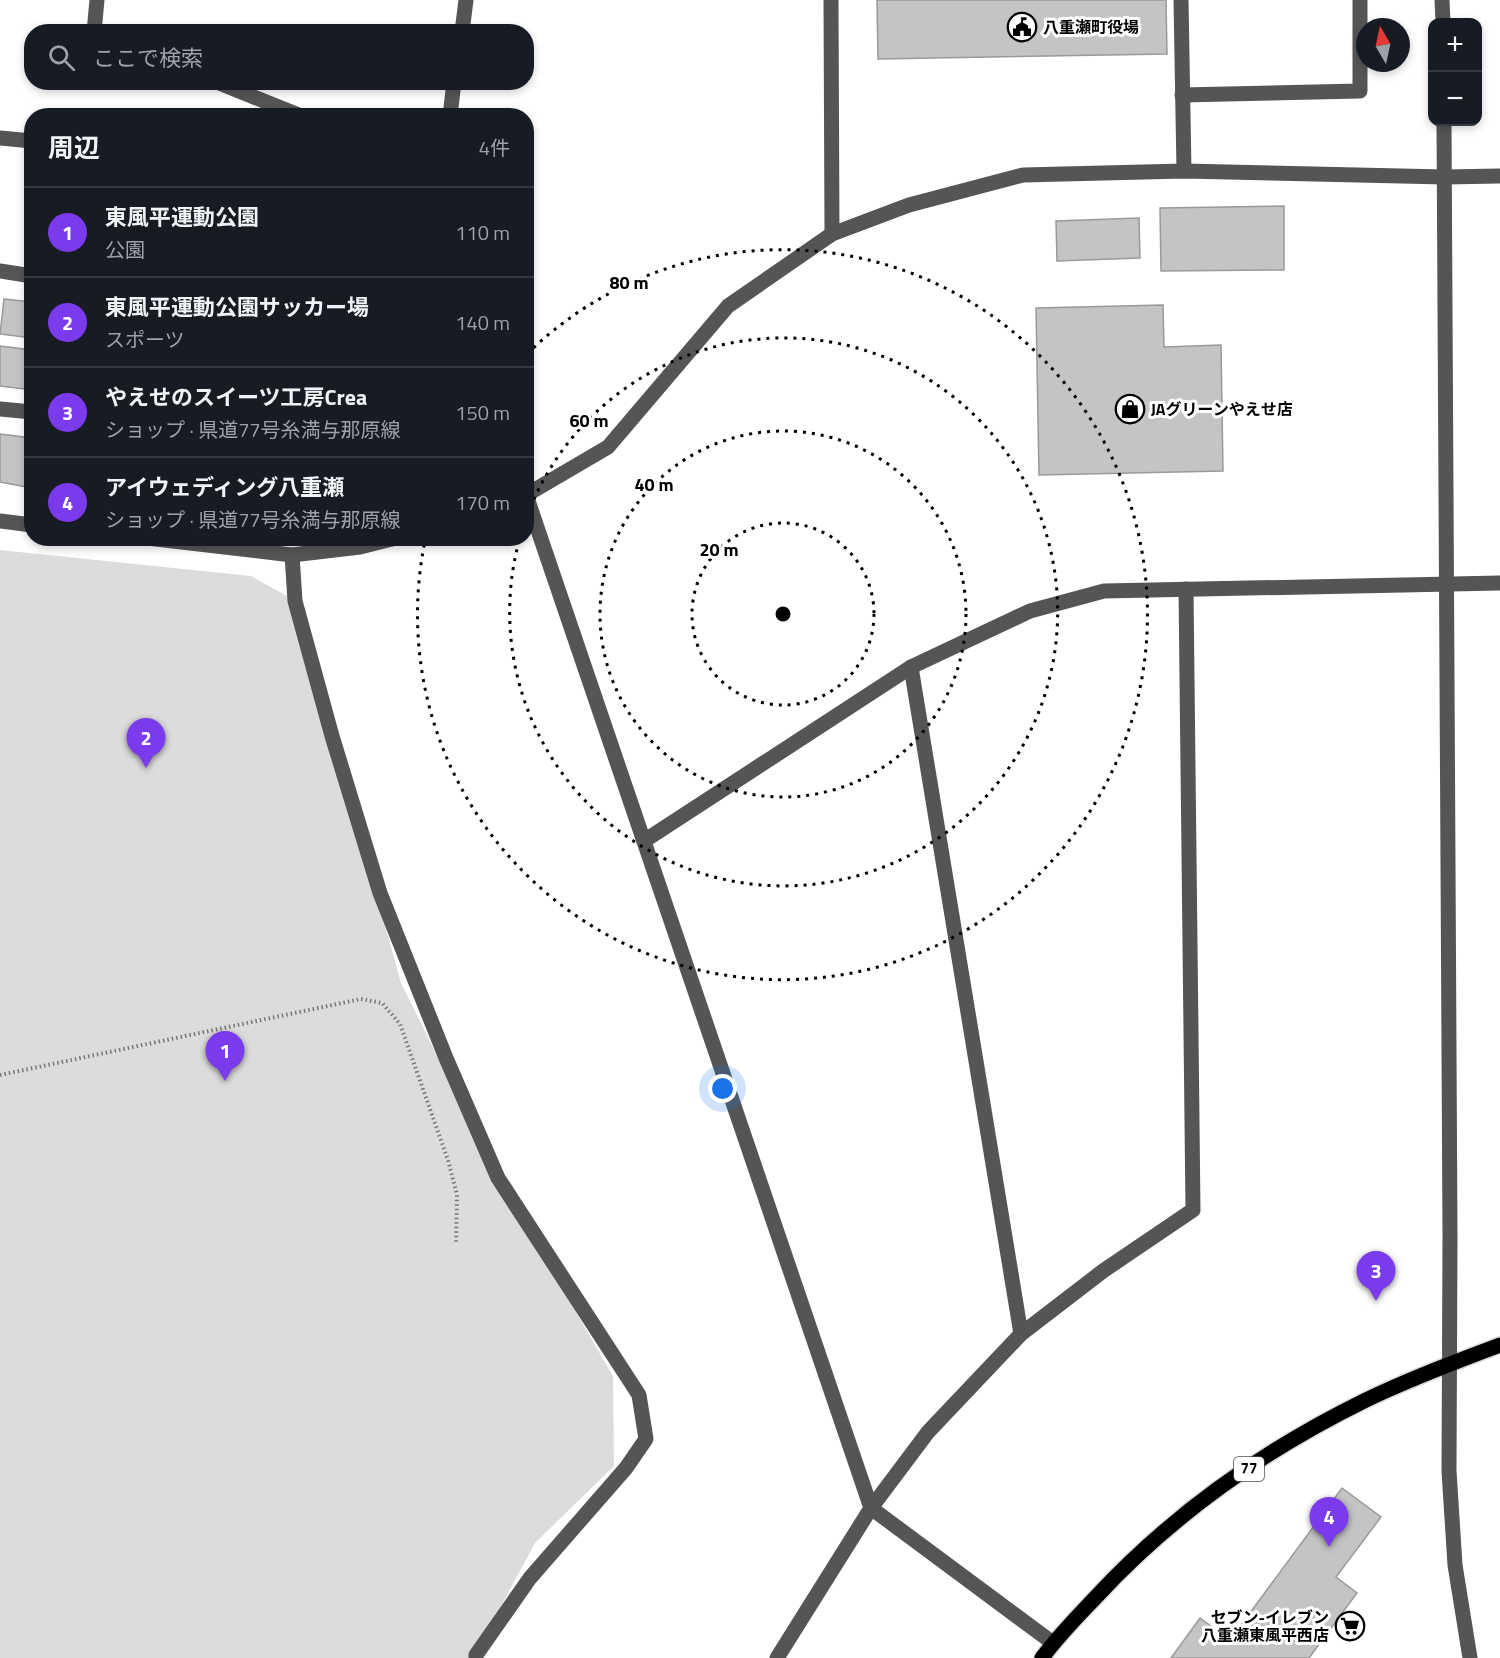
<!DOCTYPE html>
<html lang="ja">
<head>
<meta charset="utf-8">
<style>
	body { margin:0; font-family:"Titillium Web","Noto Sans JP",sans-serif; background:#242831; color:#f1f3f6 }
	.controls { position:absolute; right:18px; top:18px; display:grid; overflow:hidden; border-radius:12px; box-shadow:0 3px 9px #0003 }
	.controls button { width:54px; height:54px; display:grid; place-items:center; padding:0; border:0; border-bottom:2px solid #363941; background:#171b24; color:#f1f3f6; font:30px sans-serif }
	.compass { position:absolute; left:1356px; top:18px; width:54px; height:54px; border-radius:50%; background:#171b24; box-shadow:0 3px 9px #0003; rotate:351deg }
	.you { position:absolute; left:723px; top:1089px; width:21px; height:21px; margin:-15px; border:4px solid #fff; border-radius:50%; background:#1a73e8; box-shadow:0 0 0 9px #1a73e833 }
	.badge { display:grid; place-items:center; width:39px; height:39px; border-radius:50%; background:#7c3aed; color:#fff; font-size:20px; font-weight:700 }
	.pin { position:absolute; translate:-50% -50px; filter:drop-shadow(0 2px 3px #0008) }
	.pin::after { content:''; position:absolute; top:32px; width:21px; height:18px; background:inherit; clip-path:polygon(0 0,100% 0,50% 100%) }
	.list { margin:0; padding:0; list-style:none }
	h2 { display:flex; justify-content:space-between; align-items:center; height:78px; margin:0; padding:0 24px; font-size:26px }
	h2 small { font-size:20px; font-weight:400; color:#9ea1a6 }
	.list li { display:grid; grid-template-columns:39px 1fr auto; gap:18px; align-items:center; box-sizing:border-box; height:90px; padding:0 24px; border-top:2px solid #363941 }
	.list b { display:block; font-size:22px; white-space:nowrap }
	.list p { margin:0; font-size:20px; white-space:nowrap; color:#9ea1a6 }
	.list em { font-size:20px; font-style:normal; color:#9ea1a6 }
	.icon { flex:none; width:33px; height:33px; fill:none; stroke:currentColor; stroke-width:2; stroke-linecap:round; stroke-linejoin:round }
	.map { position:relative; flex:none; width:1500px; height:1658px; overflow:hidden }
	.search { position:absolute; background:#171b24; box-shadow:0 3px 9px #0003; left:24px; top:24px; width:510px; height:66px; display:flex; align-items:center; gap:15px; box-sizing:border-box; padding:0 21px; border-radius:24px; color:#9ea1a6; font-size:22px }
	.panel { position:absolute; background:#171b24; box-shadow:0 3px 9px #0003; left:24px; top:108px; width:510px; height:438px; border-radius:24px }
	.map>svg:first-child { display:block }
</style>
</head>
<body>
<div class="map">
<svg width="1500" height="1658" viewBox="0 0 1500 1658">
	<rect width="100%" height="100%" fill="#fff"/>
	<polygon fill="#dcdcdc" points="0,550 251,576 296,601 401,983 498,1178 613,1376 614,1466 535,1543 473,1658 0,1658"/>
	<g fill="#c4c4c4" stroke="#999" stroke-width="1.5">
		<polygon points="877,0 1166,0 1167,54 878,59"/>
		<polygon points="1284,206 1284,270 1161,271 1160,208"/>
		<polygon points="1139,218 1140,258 1057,261 1056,221"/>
		<polygon points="4,299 32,302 32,338 0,334"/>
		<polygon points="1163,305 1164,347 1221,345 1223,471 1039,475 1036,308"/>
		<polygon points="0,346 32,350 32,390 0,386"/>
		<polygon points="0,434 32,438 32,488 0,482"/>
		<polygon points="1342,1488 1381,1517 1336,1577 1357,1593 1309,1658 1171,1658 1200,1618 1230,1640"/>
	</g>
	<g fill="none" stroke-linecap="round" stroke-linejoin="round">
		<g stroke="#dbdbdb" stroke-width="18">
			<path id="major" d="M1042 1658C1058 1636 1077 1617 1096 1597 1172 1515 1266 1449 1366 1400 1409 1379 1455 1362 1500 1345"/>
		</g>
		<polyline stroke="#777" stroke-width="4" stroke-dasharray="1.5 3" stroke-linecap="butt" points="0,1075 361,999 382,1003 400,1024 448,1160 457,1195 456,1243"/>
		<g stroke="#555" stroke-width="15">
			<polyline points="831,0 832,234"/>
			<polyline points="1181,0 1184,171"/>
			<polyline points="1442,0 1443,22"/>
			<polyline points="94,32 97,0"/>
			<polyline points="462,32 466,0"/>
			<polyline points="217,82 301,116"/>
			<polyline points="1182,95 1360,91 1360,0"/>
			<polyline points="450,116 454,82"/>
			<polyline points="1444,122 1450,1236 1449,1471 1455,1565 1470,1658"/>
			<polyline points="0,138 32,141"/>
			<polyline points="0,271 32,276"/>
			<polyline points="0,409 32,412"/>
			<polyline points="526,495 871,1508 1053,1643"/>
			<polyline points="526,495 608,447 728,306 832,234 909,205 1023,175 1184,171 1445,177 1500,176"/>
			<polyline points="0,521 32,525"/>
			<polyline points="147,538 292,555 360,547 396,538"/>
			<polyline points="292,555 295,601 332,736 380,893 446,1058 498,1178 639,1395 646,1439 626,1468 530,1578 476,1655 476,1658"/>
			<polyline points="911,667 1021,1334"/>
			<polyline points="644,841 911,667 1030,611 1104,591 1500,583"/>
			<polyline points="777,1658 871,1508 928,1432 1021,1334 1103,1271 1193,1210 1186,589"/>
		</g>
		<use href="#major" stroke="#000" stroke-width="15"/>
	</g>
	<g fill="none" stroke="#000" stroke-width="3" stroke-dasharray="3 6">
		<circle cx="783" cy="614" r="91"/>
		<circle cx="783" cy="614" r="183"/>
		<path d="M527 516A274 274 0 1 1 519 541"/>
		<path d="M527 354A365 365 0 1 1 425 541"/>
	</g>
	<defs>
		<g id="civic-ring" transform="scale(1.5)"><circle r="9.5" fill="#fff" stroke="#000" stroke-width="1.5"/><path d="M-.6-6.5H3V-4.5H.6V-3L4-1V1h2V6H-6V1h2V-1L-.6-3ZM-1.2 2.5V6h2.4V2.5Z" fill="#000"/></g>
		<g id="shop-ring" transform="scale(1.5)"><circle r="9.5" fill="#fff" stroke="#000" stroke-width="1.5"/><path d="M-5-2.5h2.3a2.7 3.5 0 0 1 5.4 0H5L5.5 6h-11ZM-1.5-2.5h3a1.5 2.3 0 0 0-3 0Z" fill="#000"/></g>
		<g id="supermarket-ring" transform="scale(1.5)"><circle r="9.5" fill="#fff" stroke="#000" stroke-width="1.5"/><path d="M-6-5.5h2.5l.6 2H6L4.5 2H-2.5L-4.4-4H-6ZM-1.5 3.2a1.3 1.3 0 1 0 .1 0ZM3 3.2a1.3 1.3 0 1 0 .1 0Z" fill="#000"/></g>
	</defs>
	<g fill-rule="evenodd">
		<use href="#civic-ring" x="1022" y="27"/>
		<use href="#shop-ring" x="1130" y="409"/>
		<use href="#supermarket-ring" x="1350" y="1626"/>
	</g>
	<g text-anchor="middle" stroke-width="6" stroke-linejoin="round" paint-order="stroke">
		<rect fill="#fff" stroke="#4c4c4c" stroke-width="1.5" x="1234" y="1457" width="30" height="24" rx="4.5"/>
		<g font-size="15" font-weight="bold" fill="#000">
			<text x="1249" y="1474">77</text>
		</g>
		<g font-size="16" font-weight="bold" fill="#000" stroke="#fff" text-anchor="start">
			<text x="1043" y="33">八重瀬町役場</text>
			<text x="1151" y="415">JAグリーンやえせ店</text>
			<text x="1329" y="1623" text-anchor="end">セブン-イレブン<tspan x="1329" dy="18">八重瀬東風平西店</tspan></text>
		</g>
	</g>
	<circle cx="783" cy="614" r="9" fill="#000" stroke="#fff" stroke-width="3"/>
	<g font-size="18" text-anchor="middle" font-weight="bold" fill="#000" stroke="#fff" stroke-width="6" stroke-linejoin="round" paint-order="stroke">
		<text x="629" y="289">80 m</text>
		<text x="589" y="427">60 m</text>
		<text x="654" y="491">40 m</text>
		<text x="719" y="556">20 m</text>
	</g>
</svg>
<div class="controls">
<button>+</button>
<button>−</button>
</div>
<svg class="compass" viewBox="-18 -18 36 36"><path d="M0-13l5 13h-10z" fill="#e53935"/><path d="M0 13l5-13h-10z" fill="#9ea1a6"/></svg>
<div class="you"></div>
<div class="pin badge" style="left:225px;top:1081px">1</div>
<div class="pin badge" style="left:146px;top:768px">2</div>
<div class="pin badge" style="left:1376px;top:1301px">3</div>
<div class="pin badge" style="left:1329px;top:1547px">4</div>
<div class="search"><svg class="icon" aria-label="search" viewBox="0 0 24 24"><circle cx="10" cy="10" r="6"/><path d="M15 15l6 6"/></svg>ここで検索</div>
<section class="panel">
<h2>周辺<small>4件</small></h2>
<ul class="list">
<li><span class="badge">1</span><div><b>東風平運動公園</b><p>公園</p></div><em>110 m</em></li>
<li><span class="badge">2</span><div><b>東風平運動公園サッカー場</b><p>スポーツ</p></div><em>140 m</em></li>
<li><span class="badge">3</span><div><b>やえせのスイーツ工房Crea</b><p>ショップ · 県道77号糸満与那原線</p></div><em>150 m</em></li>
<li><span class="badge">4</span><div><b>アイウェディング八重瀬</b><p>ショップ · 県道77号糸満与那原線</p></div><em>170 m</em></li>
</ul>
</section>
</div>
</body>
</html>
